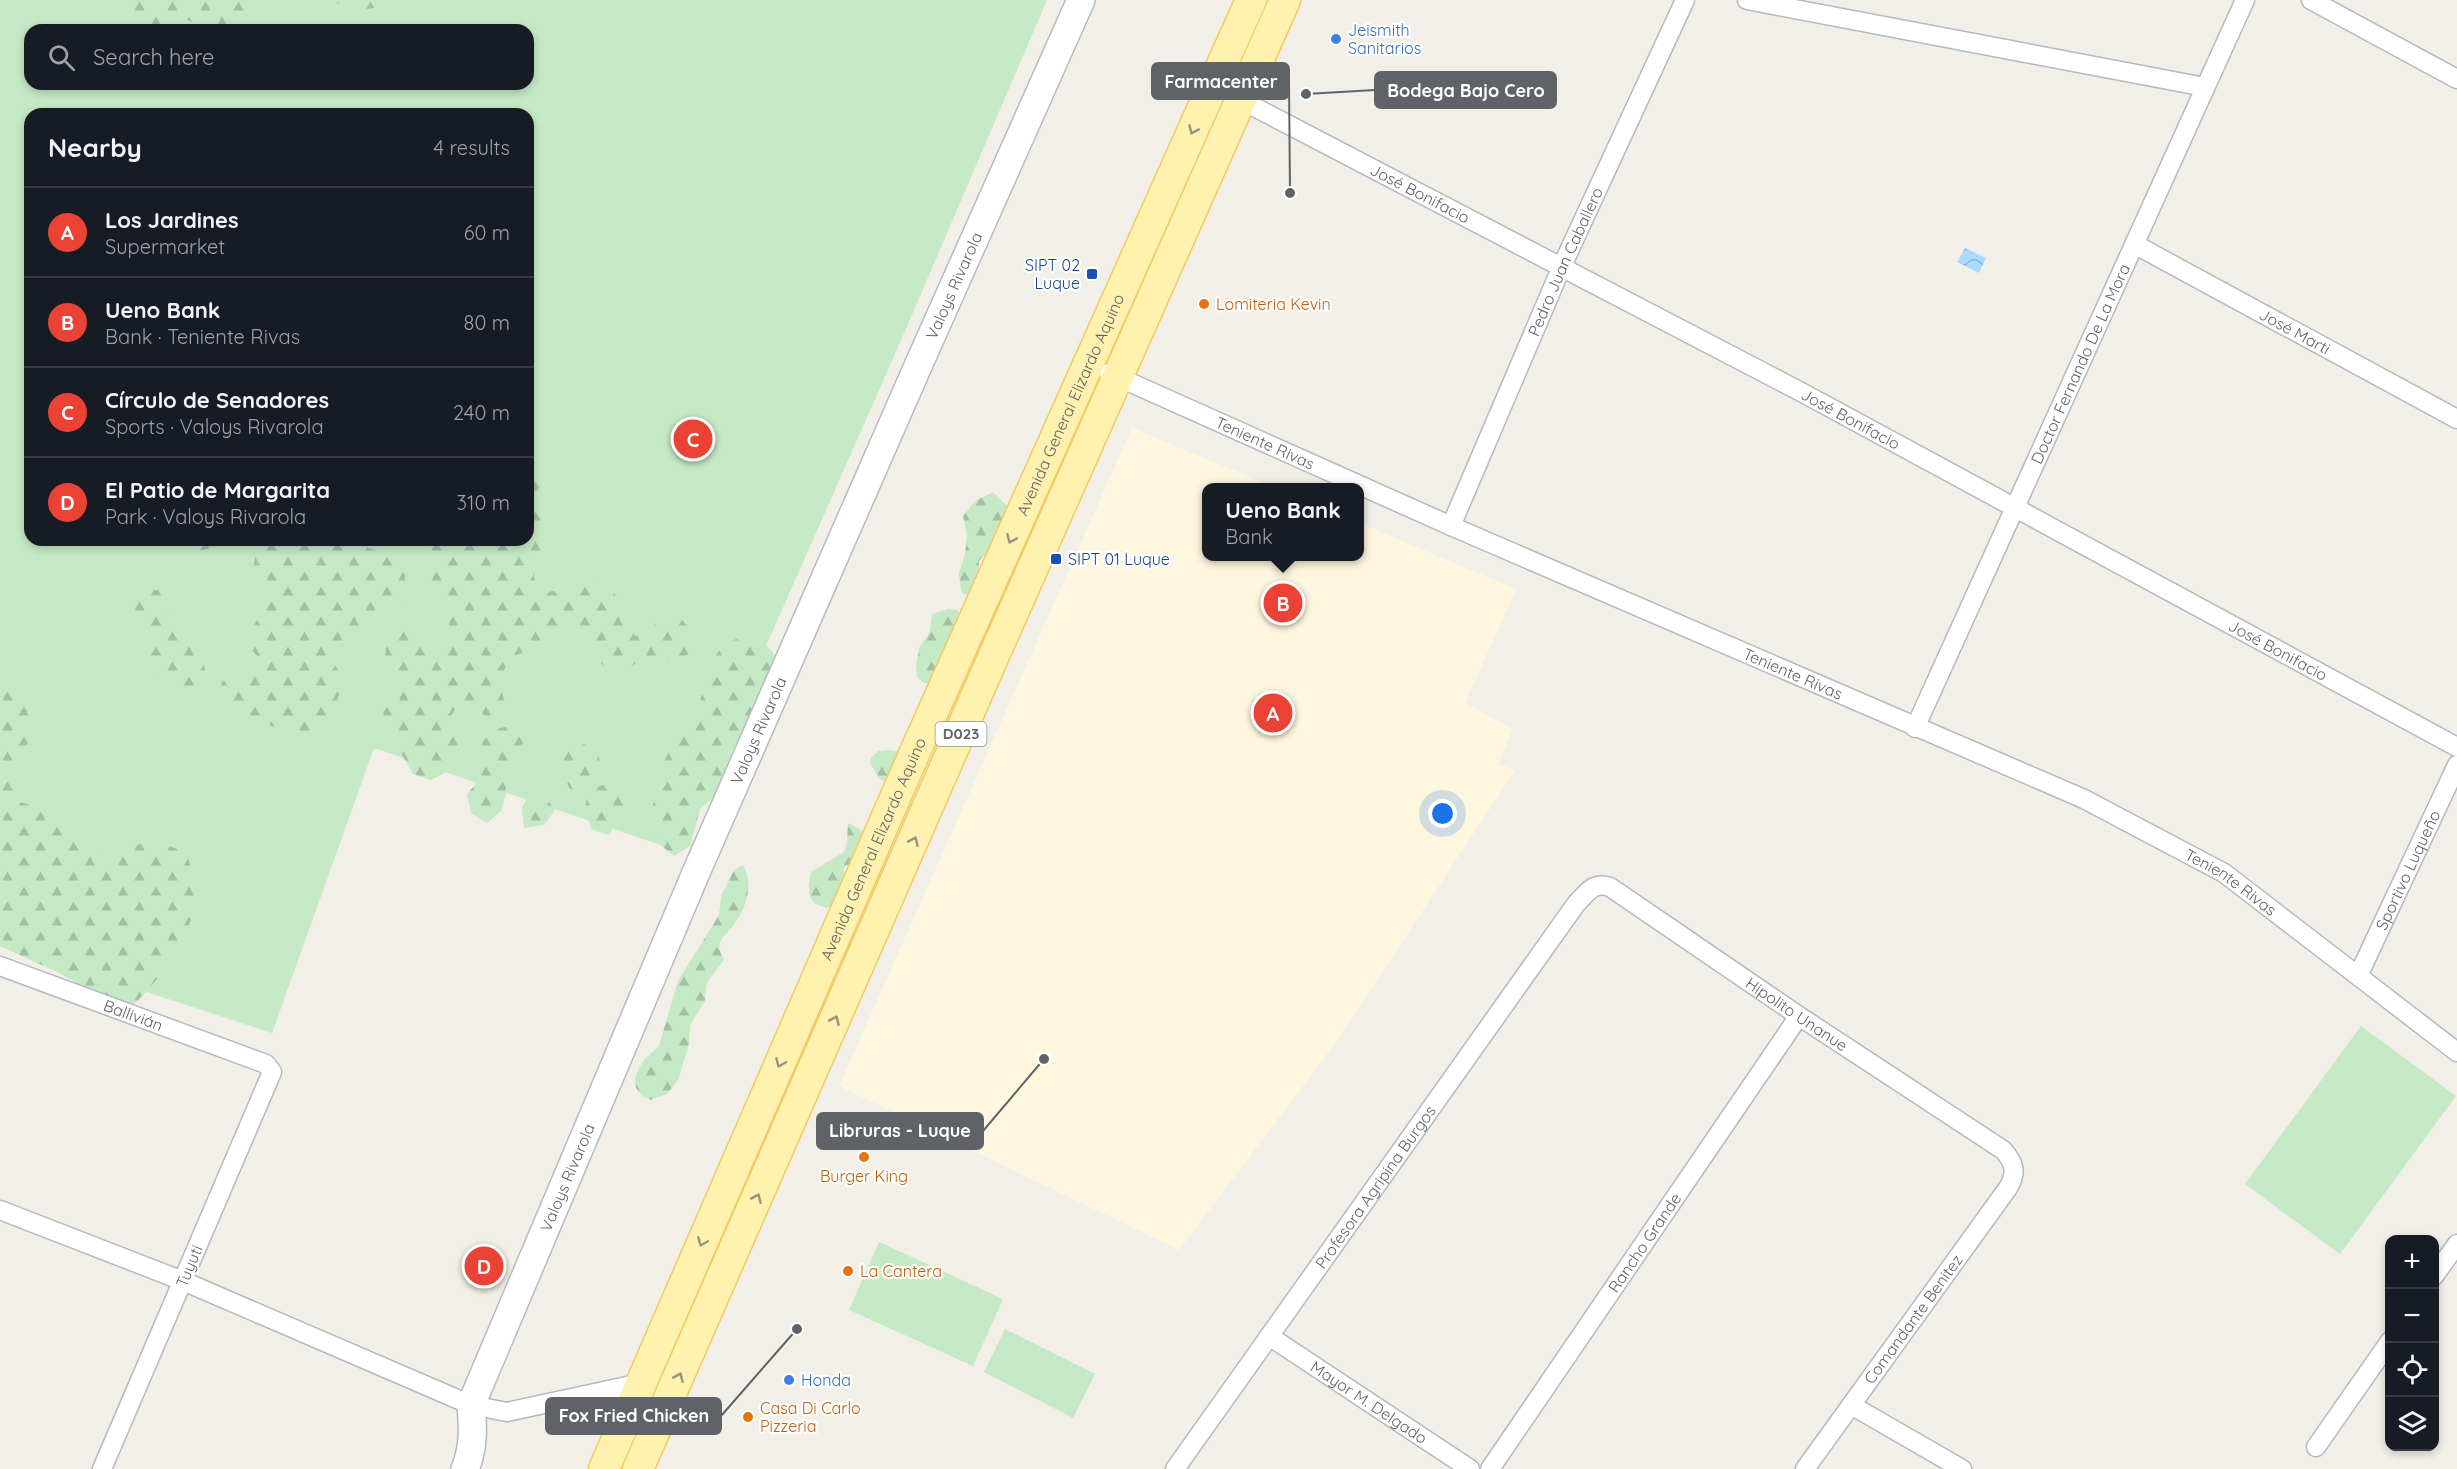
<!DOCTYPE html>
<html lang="en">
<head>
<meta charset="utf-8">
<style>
	body { margin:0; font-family:Quicksand,sans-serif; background:#242831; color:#f1f3f6 }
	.controls { position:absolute; right:18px; bottom:18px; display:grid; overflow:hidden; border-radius:12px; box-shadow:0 3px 9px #0003 }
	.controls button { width:54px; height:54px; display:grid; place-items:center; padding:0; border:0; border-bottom:2px solid #363941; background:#171b24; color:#f1f3f6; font:30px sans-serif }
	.you { position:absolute; left:1443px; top:814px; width:21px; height:21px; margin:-15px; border:4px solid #fff; border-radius:50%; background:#1a73e8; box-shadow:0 0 0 9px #1a73e833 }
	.badge { display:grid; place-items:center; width:39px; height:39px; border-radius:50%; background:#ea4335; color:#fff; font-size:20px; font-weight:700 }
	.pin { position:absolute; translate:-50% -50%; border:3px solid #fff; box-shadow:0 2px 6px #0006 }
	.popup { position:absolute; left:1202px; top:483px; width:162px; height:78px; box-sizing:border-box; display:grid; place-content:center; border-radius:12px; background:#171b24; filter:drop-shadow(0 2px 4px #0005); font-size:20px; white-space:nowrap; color:#9ea1a6 }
	.popup b { font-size:22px; color:#f1f3f6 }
	.popup::after { content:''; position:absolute; left:50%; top:100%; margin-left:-12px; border:12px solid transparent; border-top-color:#171b24 }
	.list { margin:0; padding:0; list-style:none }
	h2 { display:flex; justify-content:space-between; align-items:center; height:78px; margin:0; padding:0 24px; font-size:26px }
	h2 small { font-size:20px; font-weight:400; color:#9ea1a6 }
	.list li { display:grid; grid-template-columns:39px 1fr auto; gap:18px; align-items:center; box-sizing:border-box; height:90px; padding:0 24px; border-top:2px solid #363941 }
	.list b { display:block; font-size:22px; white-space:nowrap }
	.list p { margin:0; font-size:20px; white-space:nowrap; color:#9ea1a6 }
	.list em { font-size:20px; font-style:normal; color:#9ea1a6 }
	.icon { flex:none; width:33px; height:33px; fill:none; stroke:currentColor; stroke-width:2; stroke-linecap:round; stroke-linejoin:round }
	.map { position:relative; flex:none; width:2457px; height:1469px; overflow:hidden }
	.search { position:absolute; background:#171b24; box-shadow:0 3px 9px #0003; left:24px; top:24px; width:510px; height:66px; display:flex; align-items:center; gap:15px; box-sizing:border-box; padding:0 21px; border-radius:18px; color:#9ea1a6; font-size:22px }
	.panel { position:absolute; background:#171b24; box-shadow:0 3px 9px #0003; left:24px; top:108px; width:510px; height:438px; border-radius:18px }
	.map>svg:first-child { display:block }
</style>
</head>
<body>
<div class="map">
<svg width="2457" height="1469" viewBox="0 0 2457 1469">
	<defs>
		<pattern id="forest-firs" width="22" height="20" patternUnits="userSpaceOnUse" patternTransform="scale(1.5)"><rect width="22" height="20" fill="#c5e8c5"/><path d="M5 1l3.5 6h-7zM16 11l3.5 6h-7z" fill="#a3c0a4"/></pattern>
		<pattern id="water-waves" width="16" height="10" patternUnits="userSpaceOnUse" patternTransform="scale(1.5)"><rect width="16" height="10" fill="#aadaff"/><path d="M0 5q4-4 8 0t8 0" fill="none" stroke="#8eb4d2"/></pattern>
	</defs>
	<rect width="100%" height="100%" fill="#f1efe8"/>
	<polygon fill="#fef7e0" points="1132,428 1274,487 1206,488 1206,556 1360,556 1360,523 1516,589 1465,703 1513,729 1498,764 1515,770 1339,1038 1179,1250 839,1086"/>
	<g fill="#c5e8c5" fill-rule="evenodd">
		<path d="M0 0H1047L902 338 676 850 374 748 272 1033 0 944ZM30 30H528V84H30ZM30 114H528V540H30Z"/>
		<polygon points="1267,0 1271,0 1120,336"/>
		<polygon points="2361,1026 2456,1096 2340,1254 2245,1184"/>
		<polygon points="879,1242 1003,1299 973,1366 849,1310"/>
		<polygon points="1005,1329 1095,1374 1073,1418 984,1372"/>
	</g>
	<g fill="url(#forest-firs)">
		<path d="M117 0H254L253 13C221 33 220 34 185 19L156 30H149L121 8Z"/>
		<polygon points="334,0 391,0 387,5 349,13"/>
		<path d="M528 460 540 484 534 502 543 520 545 539 534 576 538 594 574 587 591 579 608 584 619 600 635 636 653 633 658 615H678L691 631 694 651C673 663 665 667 642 659L626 670 606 668 592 655 578 621 560 625C544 648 539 649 512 656 497 679 500 685 507 711L489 719 475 707H456L447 725 462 735C459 762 456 768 431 780L413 774 394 741 382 727 384 709 400 700 396 682 385 666 387 627 406 623 430 653C447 639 451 628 450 606 430 590 430 582 431 558L415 540H528Z"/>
		<polygon points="993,492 1011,510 1002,525 995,531 992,548 979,561 979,580 969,596 961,592 959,573 965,554 967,535 963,516 975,501"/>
		<path d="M164 540H220C216 543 211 547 207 549 195 553 174 548 164 540Z"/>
		<path d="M247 540H363L368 548C401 555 409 568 405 601L391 614 371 617 342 645 333 662 344 679 332 716 322 731 302 735 284 732 249 715 230 714 218 699 222 682 259 673 256 655 244 640 264 610 262 591 251 579 255 559Z"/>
		<polygon points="153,590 163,590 173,627 182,643 199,651 205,669 202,687 186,696 168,689 155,675 146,636 136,619 134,599"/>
		<polygon points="948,609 957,610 962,618 934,683 924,683 917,677 916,667 919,648 930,632 932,614"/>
		<path d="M738 638C763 640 770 644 781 666L747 731 734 747 714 797 700 809 690 846 674 856 659 844 653 825V805L662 766 671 748 699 719 700 701 711 664 721 647Z"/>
		<path d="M0 687 21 695 34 731 17 763 20 802 55 812 83 839 114 858 149 839 186 852C189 863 195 876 196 888 200 925 155 991 125 1011L59 973 0 946Z"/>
		<path d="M514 725 523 743 505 775 506 793 501 811 487 823 471 813 467 794C484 775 486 767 482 742L496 729Z"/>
		<polygon points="584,744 599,756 601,775 589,791 603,785 622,788 634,803 620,815 609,835 591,829 585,810 588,792 570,789 561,772 564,753"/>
		<polygon points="888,750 897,751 901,754 893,771 884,781 880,779 870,763 871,758 878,751"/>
		<polygon points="544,795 555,810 544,825 524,828 522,808 526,800"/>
		<path d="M848 823 865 832 853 862 844 867C844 884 842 897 828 908 807 905 807 890 811 872L844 852 847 843Z"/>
		<path d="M742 865C755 880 746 909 735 923 731 929 723 935 720 942 718 949 721 954 724 960L707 982 705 1001 690 1025 689 1044 678 1080 667 1094 650 1100 642 1096 636 1088 635 1078 639 1068 644 1060 659 1046 678 981 719 915 721 896 734 870Z"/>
	</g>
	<polygon fill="url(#water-waves)" points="1965,248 1986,258 1979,273 1957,262"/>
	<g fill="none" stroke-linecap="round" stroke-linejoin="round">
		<g stroke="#b5b8bc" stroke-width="21">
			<g id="street">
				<polyline points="1747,0 2205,87"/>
				<polyline points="2311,0 2457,79"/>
				<path id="s1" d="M1241 100 1803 393 2457 747"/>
				<path id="s2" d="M2134 244 2457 419"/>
				<path id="s3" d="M1109 373 1451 526 2084 799 2224 873 2457 1052"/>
				<path id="s4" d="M1451 526 1562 266 1685 0"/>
				<path id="s5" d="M1915 728 2245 0"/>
				<path id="s6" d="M0 966 266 1064 272 1072 102 1469"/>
				<path id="s7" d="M2358 976 2457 765"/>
				<polyline points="0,1210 183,1281 471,1405 507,1412 641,1383"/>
				<polyline points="2434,1276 2457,1244"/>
				<path id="s8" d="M1269 1336 1470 1469"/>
				<polyline points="1851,1405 1962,1469"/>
				<polyline points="2316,1447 2390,1341"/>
				<path id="s9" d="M1175 1469 1576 904C1587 893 1593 881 1610 887L1799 1016 2003 1150C2015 1163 2017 1173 2008 1188L1805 1469"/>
				<path id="s10" d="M1490 1469 1799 1016"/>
			</g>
		</g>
		<g stroke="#b6babf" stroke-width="30">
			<g id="secondary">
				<path id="s11" d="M465 1469C474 1447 473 1428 471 1405L695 875 918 366 1081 0"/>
			</g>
		</g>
		<g stroke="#f2c960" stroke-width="33">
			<g id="primary">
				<path id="s12" d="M604 1469 915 752 1251 0"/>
				<polyline points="638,1469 992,660 1285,0"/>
			</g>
		</g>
		<use href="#street" stroke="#fff" stroke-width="18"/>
		<use href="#secondary" stroke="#fff" stroke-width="27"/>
		<use href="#primary" stroke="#fff2af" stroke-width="30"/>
	</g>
	<defs><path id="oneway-chevron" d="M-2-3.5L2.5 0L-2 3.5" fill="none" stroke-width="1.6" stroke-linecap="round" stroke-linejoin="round" transform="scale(1.5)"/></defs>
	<g stroke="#979581">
		<use href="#oneway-chevron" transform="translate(1193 130) rotate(114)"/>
		<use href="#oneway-chevron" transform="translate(1011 539) rotate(114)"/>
		<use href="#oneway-chevron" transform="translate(914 841) rotate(-66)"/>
		<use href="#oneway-chevron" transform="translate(835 1020) rotate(-66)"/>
		<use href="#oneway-chevron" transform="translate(780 1063) rotate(113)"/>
		<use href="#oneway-chevron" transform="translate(757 1198) rotate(-66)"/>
		<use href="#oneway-chevron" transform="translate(702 1242) rotate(113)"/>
		<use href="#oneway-chevron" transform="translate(679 1377) rotate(-66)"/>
	</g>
	<g fill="#3f7fe0" stroke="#fff" stroke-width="2">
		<circle cx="1336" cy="39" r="6"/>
		<circle cx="789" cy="1380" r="6"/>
	</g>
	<g fill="#1a4fb4" stroke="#fff" stroke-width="2">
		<rect x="1086" y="268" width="12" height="12" rx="3"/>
		<rect x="1050" y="553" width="12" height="12" rx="3"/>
	</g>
	<g fill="#e8710a" stroke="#fff" stroke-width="2">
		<circle cx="1204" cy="304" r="6"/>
		<circle cx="864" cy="1157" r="6"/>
		<circle cx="848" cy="1271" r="6"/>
		<circle cx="748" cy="1417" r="6"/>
	</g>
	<g text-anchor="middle" stroke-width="4.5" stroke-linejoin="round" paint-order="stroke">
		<rect fill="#fff" stroke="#8f9295" stroke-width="1.5" x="935.5" y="722" width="51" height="24" rx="4.5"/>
		<g font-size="15" font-weight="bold" fill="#5f6368">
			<text x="961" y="739">D023</text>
		</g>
		<g font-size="16" fill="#366cbe" stroke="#fff" text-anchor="start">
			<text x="1348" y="36">Jeismith<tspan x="1348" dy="18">Sanitarios</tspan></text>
			<text x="801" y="1386">Honda</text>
		</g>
		<g font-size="16" fill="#5f6368" stroke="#fff">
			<text dy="6" stroke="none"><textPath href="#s1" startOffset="202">José Bonifacio</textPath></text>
			<text dy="6" stroke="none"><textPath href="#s4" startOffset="288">Pedro Juan Caballero</textPath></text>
			<text dy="6" stroke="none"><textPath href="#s11" startOffset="1284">Valoys Rivarola</textPath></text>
			<text dy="6" stroke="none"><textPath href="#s2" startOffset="183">José Marti</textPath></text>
			<text dy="6" stroke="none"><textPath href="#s5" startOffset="400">Doctor Fernando De La Mora</textPath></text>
			<text dy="6" stroke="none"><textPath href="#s12" startOffset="1162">Avenida General Elizardo Aquino</textPath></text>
			<text dy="6" stroke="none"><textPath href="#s1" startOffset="688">José Bonifacio</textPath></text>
			<text dy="6" stroke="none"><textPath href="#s3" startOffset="171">Teniente Rivas</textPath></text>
			<text dy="6" stroke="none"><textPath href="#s1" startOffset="1174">José Bonifacio</textPath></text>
			<text dy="6" stroke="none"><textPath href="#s3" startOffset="747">Teniente Rivas</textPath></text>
			<text dy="6" stroke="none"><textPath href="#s11" startOffset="798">Valoys Rivarola</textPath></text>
			<text dy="6" stroke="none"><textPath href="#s12" startOffset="676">Avenida General Elizardo Aquino</textPath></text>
			<text dy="6" stroke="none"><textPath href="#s7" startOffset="117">Sportivo Luqueño</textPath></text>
			<text dy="6" stroke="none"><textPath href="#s3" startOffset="1233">Teniente Rivas</textPath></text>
			<text dy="6" stroke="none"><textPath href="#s9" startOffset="960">Hipolito Unanue</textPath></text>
			<text dy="6" stroke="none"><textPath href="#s6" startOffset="142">Ballivián</textPath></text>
			<text dy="6" stroke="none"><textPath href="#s11" startOffset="312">Valoys Rivarola</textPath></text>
			<text dy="6" stroke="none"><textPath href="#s9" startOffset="346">Profesora Agripina Burgos</textPath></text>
			<text dy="6" stroke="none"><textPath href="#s10" startOffset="274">Rancho Grande</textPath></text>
			<text transform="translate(189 1266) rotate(-67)" y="6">Tuyuti</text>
			<text transform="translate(1913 1319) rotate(-54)" y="6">Comandante Benitez</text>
			<text dy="6" stroke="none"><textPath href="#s8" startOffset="120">Mayor M. Delgado</textPath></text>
		</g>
		<g font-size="16" fill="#164399" stroke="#fff" text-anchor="end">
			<text x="1080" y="271">SIPT 02<tspan x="1080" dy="18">Luque</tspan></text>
			<text x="1068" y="565" text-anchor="start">SIPT 01 Luque</text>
		</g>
		<g font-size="16" fill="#c56008" stroke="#fff" text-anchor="start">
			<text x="1216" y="310">Lomiteria Kevin</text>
			<text x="864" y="1182" text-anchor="middle">Burger King</text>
			<text x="860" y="1277">La Cantera</text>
			<text x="760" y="1414">Casa Di Carlo<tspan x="760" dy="18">Pizzeria</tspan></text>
		</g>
	</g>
	<path fill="none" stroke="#5f6368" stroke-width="2" d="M1290 193L1289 81M1306 94L1375 90M1044 1059L983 1131M797 1329L721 1416"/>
	<g fill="#5f6368" stroke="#fff" stroke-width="2">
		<circle cx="1290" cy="193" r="6"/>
		<circle cx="1306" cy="94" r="6"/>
		<circle cx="1044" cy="1059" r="6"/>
		<circle cx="797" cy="1329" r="6"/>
	</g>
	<g fill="#5f6368" stroke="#5f6368" stroke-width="2">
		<rect x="1152" y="63" width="137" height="36" rx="6"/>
		<rect x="1375" y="72" width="181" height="36" rx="6"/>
		<rect x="817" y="1113" width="166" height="36" rx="6"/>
		<rect x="546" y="1398" width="175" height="36" rx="6"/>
	</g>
	<g font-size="18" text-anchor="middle" font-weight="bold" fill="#fff">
		<text x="1221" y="88">Farmacenter</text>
		<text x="1466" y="97">Bodega Bajo Cero</text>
		<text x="900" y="1137">Libruras - Luque</text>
		<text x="634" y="1422">Fox Fried Chicken</text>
	</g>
</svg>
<div class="controls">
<button>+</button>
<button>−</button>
<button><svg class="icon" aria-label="locate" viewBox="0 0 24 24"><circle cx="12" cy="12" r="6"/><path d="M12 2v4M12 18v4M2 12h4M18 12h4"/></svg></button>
<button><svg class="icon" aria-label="layers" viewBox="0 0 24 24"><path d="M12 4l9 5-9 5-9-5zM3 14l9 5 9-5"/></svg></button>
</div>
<div class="you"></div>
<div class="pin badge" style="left:1273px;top:713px">A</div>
<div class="pin badge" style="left:1283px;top:603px">B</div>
<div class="popup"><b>Ueno Bank</b>Bank</div>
<div class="pin badge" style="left:693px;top:439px">C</div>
<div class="pin badge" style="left:484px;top:1266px">D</div>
<div class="search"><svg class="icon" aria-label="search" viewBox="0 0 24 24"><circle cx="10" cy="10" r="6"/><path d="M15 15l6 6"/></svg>Search here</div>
<section class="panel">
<h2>Nearby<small>4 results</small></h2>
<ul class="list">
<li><span class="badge">A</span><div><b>Los Jardines</b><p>Supermarket</p></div><em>60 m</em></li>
<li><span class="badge">B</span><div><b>Ueno Bank</b><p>Bank · Teniente Rivas</p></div><em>80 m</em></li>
<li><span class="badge">C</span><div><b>Círculo de Senadores</b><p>Sports · Valoys Rivarola</p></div><em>240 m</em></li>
<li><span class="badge">D</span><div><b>El Patio de Margarita</b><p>Park · Valoys Rivarola</p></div><em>310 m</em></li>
</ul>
</section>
</div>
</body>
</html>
